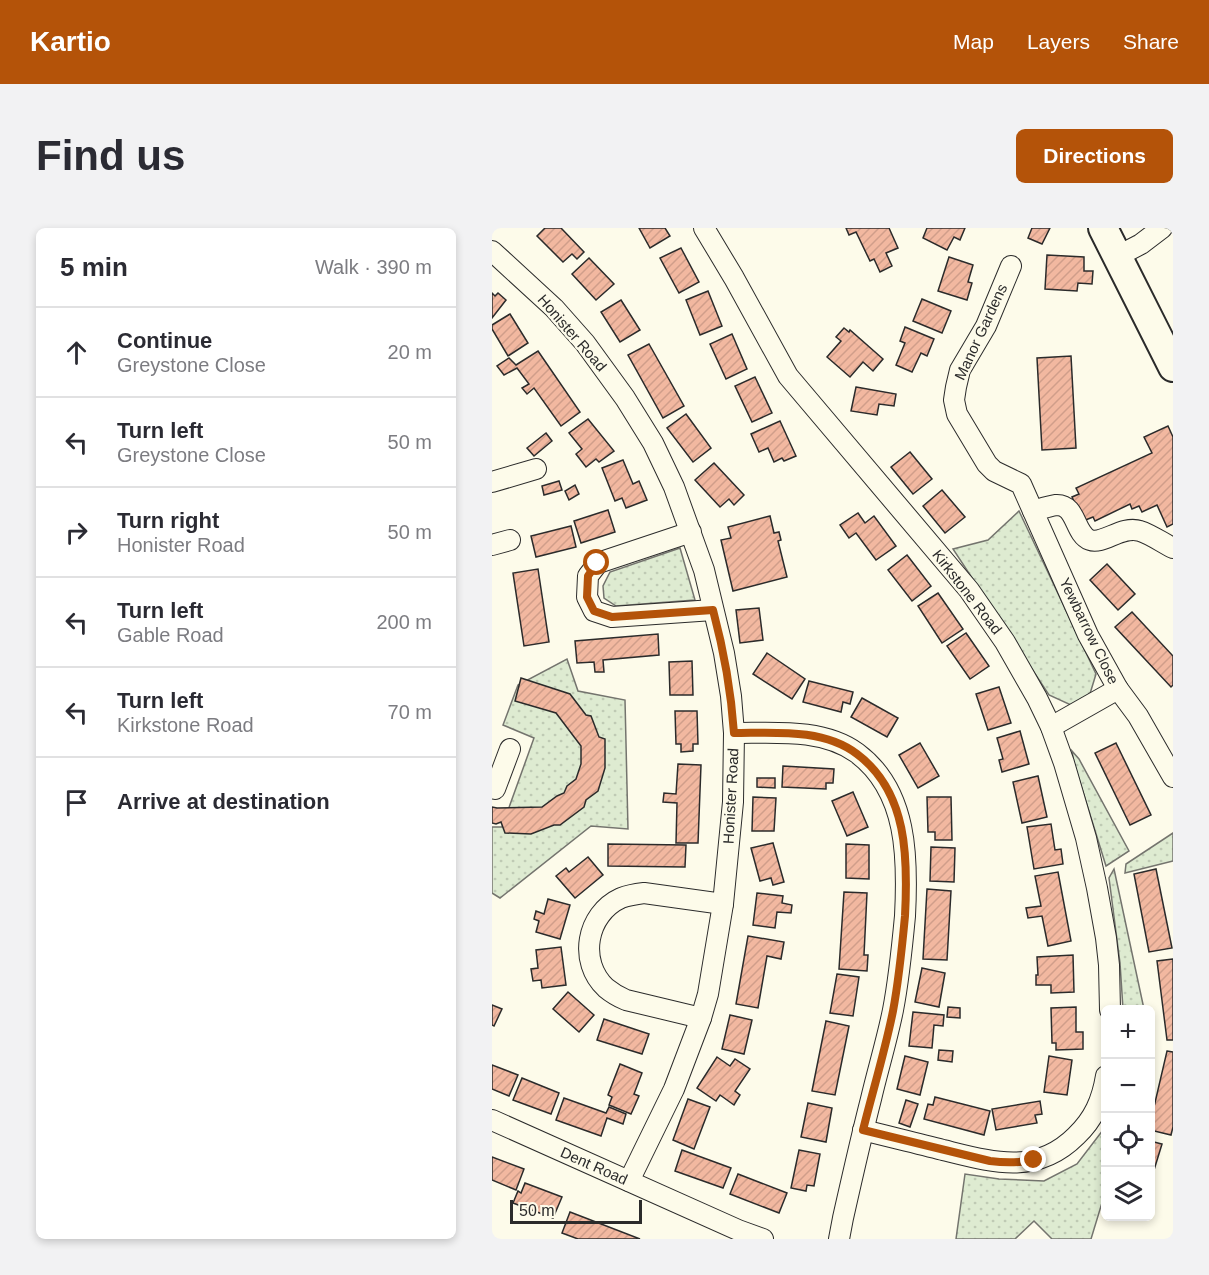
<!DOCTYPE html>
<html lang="en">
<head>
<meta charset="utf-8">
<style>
	body { margin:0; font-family:Arial,sans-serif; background:#f2f2f3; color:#2b2b33 }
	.controls { position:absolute; right:18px; bottom:18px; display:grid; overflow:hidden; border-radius:9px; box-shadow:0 3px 9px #0003 }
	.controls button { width:54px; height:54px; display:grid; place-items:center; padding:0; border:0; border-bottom:2px solid #e1e1e2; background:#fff; color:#2b2b33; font:30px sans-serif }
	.scale { position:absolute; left:18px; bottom:15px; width:132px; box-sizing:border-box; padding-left:6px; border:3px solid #2b2b2b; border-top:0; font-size:16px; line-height:21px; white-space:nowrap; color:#2b2b2b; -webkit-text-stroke:4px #fdfbea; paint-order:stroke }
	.stop { position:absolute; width:18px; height:18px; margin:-14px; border:4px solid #b45309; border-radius:50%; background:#fff }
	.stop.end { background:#b45309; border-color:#fff; box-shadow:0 2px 6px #0008 }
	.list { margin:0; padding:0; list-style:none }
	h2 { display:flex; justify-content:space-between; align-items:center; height:78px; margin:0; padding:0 24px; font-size:26px }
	h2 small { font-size:20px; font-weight:400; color:#7c7c81 }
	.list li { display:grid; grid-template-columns:39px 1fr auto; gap:18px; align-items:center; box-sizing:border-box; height:90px; padding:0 24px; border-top:2px solid #e1e1e2 }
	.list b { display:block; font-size:22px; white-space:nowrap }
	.list p { margin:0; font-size:20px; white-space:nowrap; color:#7c7c81 }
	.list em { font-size:20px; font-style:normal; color:#7c7c81 }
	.icon { flex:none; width:33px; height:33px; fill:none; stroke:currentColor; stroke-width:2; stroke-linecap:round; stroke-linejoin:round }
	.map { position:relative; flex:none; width:681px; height:1011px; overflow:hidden; border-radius:9px }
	header { display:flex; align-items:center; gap:36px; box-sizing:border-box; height:84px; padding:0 30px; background:#b45309; color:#fff }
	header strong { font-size:28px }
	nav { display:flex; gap:33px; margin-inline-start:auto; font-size:21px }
	.intro { display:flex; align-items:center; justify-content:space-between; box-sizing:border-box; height:144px; padding:0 36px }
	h1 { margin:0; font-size:42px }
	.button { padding:15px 27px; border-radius:9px; background:#b45309; color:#fff; font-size:21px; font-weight:700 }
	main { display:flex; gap:36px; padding:0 36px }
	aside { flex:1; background:#fff; border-radius:9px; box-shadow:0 3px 9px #0003 }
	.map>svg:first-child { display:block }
</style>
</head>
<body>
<header>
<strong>Kartio</strong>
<nav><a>Map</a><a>Layers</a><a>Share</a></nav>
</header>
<div class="intro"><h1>Find us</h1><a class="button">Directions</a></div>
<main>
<aside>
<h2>5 min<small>Walk · 390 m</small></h2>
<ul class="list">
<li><svg class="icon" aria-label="ahead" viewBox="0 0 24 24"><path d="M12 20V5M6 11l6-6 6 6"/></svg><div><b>Continue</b><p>Greystone Close</p></div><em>20 m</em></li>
<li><svg class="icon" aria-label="left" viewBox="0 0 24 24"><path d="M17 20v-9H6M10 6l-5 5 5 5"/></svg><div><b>Turn left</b><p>Greystone Close</p></div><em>50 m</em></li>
<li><svg class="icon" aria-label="right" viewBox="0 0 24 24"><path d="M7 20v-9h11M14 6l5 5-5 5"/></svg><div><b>Turn right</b><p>Honister Road</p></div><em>50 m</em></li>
<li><svg class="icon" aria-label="left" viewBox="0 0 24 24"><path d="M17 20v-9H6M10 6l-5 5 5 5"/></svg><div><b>Turn left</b><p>Gable Road</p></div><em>200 m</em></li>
<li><svg class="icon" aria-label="left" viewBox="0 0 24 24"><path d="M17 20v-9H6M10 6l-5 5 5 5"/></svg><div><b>Turn left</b><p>Kirkstone Road</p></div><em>70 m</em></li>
<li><svg class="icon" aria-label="arrive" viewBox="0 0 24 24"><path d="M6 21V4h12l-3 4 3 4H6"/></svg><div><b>Arrive at destination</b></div></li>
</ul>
</aside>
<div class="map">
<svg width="681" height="1011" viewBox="0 0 681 1011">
	<defs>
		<pattern id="grass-dots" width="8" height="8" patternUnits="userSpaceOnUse" patternTransform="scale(1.5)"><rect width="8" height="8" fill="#deebd1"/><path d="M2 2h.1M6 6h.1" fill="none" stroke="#bfcab4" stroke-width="1.8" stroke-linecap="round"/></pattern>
		<pattern id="building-hatch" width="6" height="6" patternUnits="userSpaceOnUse" patternTransform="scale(1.5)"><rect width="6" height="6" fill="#f2b8a0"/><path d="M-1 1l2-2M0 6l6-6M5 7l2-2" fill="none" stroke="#d09e8a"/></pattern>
	</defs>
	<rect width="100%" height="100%" fill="#fdfbea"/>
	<g fill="url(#grass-dots)" stroke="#74746e" stroke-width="1.5">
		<polygon points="527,283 604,446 597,469 581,478 557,467 461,321 496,312"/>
		<polygon points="188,320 203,372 124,378 112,370 111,358 118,344"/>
		<polygon points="75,431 86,463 133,472 136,601 99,598 8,670 0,665 0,599 10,599 42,510 11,497 26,457"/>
		<polygon points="580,523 587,531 637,623 614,638 582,535"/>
		<polygon points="681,605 681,633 633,645 634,636"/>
		<polygon points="622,641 652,781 631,781 628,735 617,650"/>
		<polygon points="611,902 614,904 613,965 599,1011 560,1011 542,993 523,1011 464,1011 473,946 507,951 552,953 585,936"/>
	</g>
	<g fill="url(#building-hatch)" stroke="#2b2b2b" stroke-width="1.5">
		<polygon points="53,0 69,0 92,24 85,31 80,26 71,34 45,8"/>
		<polygon points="147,0 173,0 178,8 158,20"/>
		<polygon points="354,0 397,0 406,20 394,25 400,38 388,44 382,31 378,33 364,4 357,7"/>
		<polygon points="435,0 473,0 468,12 462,9 455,22 431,10"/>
		<polygon points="540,0 558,0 550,16 536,10"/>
		<polygon points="189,20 207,54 187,65 168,30"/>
		<polygon points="555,27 592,29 592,43 601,43 600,56 586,55 585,63 553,61"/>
		<polygon points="457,29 481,37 476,54 480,55 475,72 446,63"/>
		<polygon points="97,30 122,56 104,72 80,46"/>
		<polygon points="216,63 230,98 208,107 194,72"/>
		<polygon points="0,65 3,68 6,65 14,72 0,90"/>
		<polygon points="430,71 459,83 450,105 421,93"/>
		<polygon points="129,72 148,102 128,114 109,84"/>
		<polygon points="18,86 36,115 16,128 0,101 0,97"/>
		<polygon points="413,99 442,111 435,128 429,125 420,144 404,137 413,115 408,113"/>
		<polygon points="352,100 357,104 358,102 391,131 381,143 371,134 358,149 335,129 349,113 344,109"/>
		<polygon points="240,106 255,141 234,151 218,116"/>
		<polygon points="157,116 192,178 171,190 136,127"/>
		<polygon points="46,123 88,184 69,198 42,160 35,166 30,160 37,156 25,140 12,147 5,138 17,130 24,137"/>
		<polygon points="579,128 584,220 550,222 545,130"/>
		<polygon points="263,149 280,185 260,194 243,158"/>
		<polygon points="364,159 404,166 402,178 387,176 385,187 359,183"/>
		<polygon points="194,186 219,220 201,234 175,200"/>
		<polygon points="96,191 122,223 107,234 104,231 94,239 84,226 90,221 77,205"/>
		<polygon points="288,193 304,228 292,233 290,230 282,234 276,220 267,224 259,206"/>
		<polygon points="676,198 681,209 681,296 675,299 665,277 650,284 647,278 640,281 638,276 603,293 601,289 591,293 580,269 587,266 584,260 660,225 652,209"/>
		<polygon points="54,205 60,213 42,228 35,220"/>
		<polygon points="418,224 440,251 421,266 399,239"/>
		<polygon points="131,232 141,256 147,253 155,272 134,280 130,270 123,273 110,240"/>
		<polygon points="222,235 252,267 242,277 237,271 228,279 203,252"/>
		<polygon points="67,253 70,262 52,267 50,258"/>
		<polygon points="83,257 87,266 77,272 73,263"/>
		<polygon points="450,262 473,289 453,305 431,278"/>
		<polygon points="116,282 123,304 89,315 82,293"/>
		<polygon points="366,285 373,295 382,288 404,318 384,332 364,305 357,310 348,297"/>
		<polygon points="278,288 282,305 287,304 289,312 286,313 295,349 241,363 229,312 239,310 236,299"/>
		<polygon points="79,298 84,319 44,329 39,308"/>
		<polygon points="415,327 439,358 420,373 396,342"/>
		<polygon points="615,336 643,366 626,382 598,352"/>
		<polygon points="46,341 57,414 32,418 21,345"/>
		<polygon points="446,365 471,401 450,415 426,378"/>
		<polygon points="267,380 271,412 248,415 244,382"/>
		<polygon points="640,384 681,428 681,457 679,459 623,399"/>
		<polygon points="474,405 497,438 478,451 455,418"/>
		<polygon points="166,406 167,427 111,432 112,444 103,444 102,434 85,435 83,413"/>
		<polygon points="275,425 313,451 300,471 261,446"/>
		<polygon points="200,433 201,467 178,467 177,434"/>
		<polygon points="29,450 78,466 94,487 99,488 107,509 113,511 113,540 106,563 94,572 92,579 68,597 62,597 39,606 13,605 9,594 4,596 0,595 0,579 5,580 50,579 65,568 72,565 75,558 84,551 89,536 89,518 64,485 23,473"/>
		<polygon points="317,453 361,464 358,476 351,474 349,484 311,474"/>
		<polygon points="507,459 519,495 496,502 484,466"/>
		<polygon points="370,470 406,490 395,509 359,489"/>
		<polygon points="183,483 205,483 206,516 201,516 201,523 189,524 189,516 184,516"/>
		<polygon points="528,503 537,536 510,544 507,532 511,531 505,510"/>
		<polygon points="428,515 447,548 426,560 407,527"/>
		<polygon points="624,515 659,587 638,597 603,525"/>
		<polygon points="186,536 209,537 206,615 184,615 185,575 171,574 172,565 184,566"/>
		<polygon points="291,538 342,541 341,555 334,555 334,561 290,559"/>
		<polygon points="546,548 555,589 530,595 521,554"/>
		<polygon points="265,550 283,550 283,560 265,559"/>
		<polygon points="361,564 376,599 355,608 340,573"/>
		<polygon points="261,569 284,570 282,603 260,603"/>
		<polygon points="435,569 459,569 460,612 443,612 443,604 436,604"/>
		<polygon points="559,596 563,622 569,621 571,636 542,641 535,599"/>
		<polygon points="281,615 292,654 281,657 279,650 268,653 259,620"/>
		<polygon points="116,616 194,617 193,639 116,638"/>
		<polygon points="354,616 377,617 377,651 354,650"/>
		<polygon points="439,619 463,620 462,654 438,653"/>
		<polygon points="96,629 111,647 83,670 64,648 74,640 77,644"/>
		<polygon points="664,641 680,720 657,724 642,646"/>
		<polygon points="566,644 579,713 556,718 550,688 536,690 534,680 549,678 543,648"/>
		<polygon points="435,661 459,663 455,732 431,731"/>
		<polygon points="352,664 375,665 372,727 376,727 375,743 347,741"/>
		<polygon points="265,665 291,668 290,675 300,677 299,685 285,684 283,700 261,697"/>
		<polygon points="56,671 78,677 68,711 44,704 47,693 42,691 44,683 52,686"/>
		<polygon points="256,708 292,714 289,731 275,728 266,780 244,776"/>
		<polygon points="69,719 74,757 50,760 49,752 41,753 39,741 46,740 44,722"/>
		<polygon points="581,727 582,764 559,765 559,757 544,757 544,747 546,747 545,729"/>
		<polygon points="681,731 681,812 675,812 665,733"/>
		<polygon points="430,740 453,745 447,779 423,774"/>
		<polygon points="345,746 367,749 361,788 338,785"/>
		<polygon points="76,764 102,787 87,804 61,781"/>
		<polygon points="0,777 10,781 2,798 0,797"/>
		<polygon points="456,779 468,780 468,790 455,789"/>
		<polygon points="584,779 584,804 591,804 591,821 564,822 564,815 560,815 559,780"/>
		<polygon points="421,784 452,787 451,798 442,797 440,820 417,818"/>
		<polygon points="238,787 260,792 252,826 230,821"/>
		<polygon points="112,791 157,806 150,826 105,812"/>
		<polygon points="334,793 357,798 343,867 320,863"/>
		<polygon points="447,822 461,823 460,834 446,832"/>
		<polygon points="675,823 681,824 681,899 679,907 658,902 658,896"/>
		<polygon points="413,828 436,834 428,867 405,861"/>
		<polygon points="557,828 580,832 575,867 552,864"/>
		<polygon points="225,829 238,838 243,831 258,841 243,863 248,867 242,877 228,867 224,873 205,860"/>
		<polygon points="128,836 150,845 142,866 147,868 139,886 117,877 120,869 116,867"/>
		<polygon points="0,837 26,847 17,868 0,861"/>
		<polygon points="30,850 67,865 59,886 21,872"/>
		<polygon points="443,869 498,883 492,907 432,891 436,876 441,877"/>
		<polygon points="72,870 114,885 117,879 134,886 131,896 115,890 109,908 64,892"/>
		<polygon points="196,871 218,879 202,921 181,912"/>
		<polygon points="414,872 426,876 418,899 407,895"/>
		<polygon points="548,873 550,886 543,887 545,895 504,902 500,881"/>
		<polygon points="316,875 340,880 334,914 309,909"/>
		<polygon points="658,913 670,916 658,955"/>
		<polygon points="190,922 239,940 231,960 183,943"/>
		<polygon points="307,922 328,926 322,958 315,957 314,963 299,960"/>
		<polygon points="0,929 32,941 24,962 0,952"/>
		<polygon points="246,946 295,965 287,985 238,966"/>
		<polygon points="33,955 70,969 61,990 21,975 26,963 29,965"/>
		<polygon points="78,984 148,1011 86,1011 70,1005"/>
	</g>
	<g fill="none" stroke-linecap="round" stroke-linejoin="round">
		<g stroke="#2b2b2b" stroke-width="22">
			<g id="minor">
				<polyline points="212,0 242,50 296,148 477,362 513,414 545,470 559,499 572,535 594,610 605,660 614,710 617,737 618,782"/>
				<polyline points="0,23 62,80 93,115 133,170 161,215 182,259 212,342 232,425 239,468 242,505 241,574 231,676 216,766 209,790 182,861 137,953"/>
				<polyline points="624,29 649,16 670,0"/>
				<polyline points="519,38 494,98 468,142 464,159 462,172 465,186 495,236 502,243 529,256 596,407 626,461 646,488 681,549"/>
				<polyline points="0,254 44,241"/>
				<path d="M541 283C548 281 557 278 564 277 585 276 582 306 598 312 611 317 630 297 648 303 658 306 671 315 681 320"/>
				<polyline points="199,304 106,335 96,348 95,369 102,383 120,389 221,382"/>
				<polyline points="0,317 18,312"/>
				<polyline points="559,499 626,461"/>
				<path d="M242 505C282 505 331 500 365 525 416 563 416 631 413 688 410 720 407 751 401 782 395 812 386 841 379 871 369 910 360 950 351 990L347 1011"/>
				<polyline points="0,560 3,561 18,521"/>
				<path d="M209 790 134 772C127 769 120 765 114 760 86 734 94 686 129 670 137 667 144 666 152 665L231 676"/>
				<polyline points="0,892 246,1002 271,1011"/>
				<path d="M371 902C398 909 425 915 451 922 500 934 544 948 584 908 602 891 610 872 614 848"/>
			</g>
		</g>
		<g stroke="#2b2b2b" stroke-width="32">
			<polyline id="highway" points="611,0 681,139"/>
		</g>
		<use href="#minor" stroke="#fdfbea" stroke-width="20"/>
		<use href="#highway" stroke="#fdfbea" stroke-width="28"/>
	</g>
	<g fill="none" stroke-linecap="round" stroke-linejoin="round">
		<path stroke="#b45309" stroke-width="8" d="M105 335 96 348 95 369 102 383 120 389 221 382C232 423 239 462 242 505 282 505 331 500 365 526 416 564 416 631 413 688 410 720 407 751 401 783 393 823 381 862 371 902L498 933C513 935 527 935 542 932"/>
	</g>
	<g text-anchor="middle" stroke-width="4.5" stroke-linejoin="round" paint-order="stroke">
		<g font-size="15" fill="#2b2b2b" stroke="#fdfbea">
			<text transform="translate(489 104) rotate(-65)" y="5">Manor Gardens</text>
			<text transform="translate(80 105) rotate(49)" y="5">Honister Road</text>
			<text transform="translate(475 364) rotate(52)" y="5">Kirkstone Road</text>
			<text transform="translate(597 403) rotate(64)" y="5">Yewbarrow Close</text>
			<text transform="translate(239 568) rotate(-87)" y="5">Honister Road</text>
			<text transform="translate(102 938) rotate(24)" y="5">Dent Road</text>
		</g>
	</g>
</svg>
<div class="controls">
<button>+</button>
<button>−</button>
<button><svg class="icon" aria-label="locate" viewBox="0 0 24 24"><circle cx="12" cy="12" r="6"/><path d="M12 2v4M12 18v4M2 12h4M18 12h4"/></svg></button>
<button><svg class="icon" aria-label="layers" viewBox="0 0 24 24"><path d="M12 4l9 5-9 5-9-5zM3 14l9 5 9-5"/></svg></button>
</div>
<div class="scale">50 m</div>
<div class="stop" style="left:105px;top:335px"></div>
<div class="stop end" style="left:542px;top:932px"></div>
</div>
</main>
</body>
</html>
